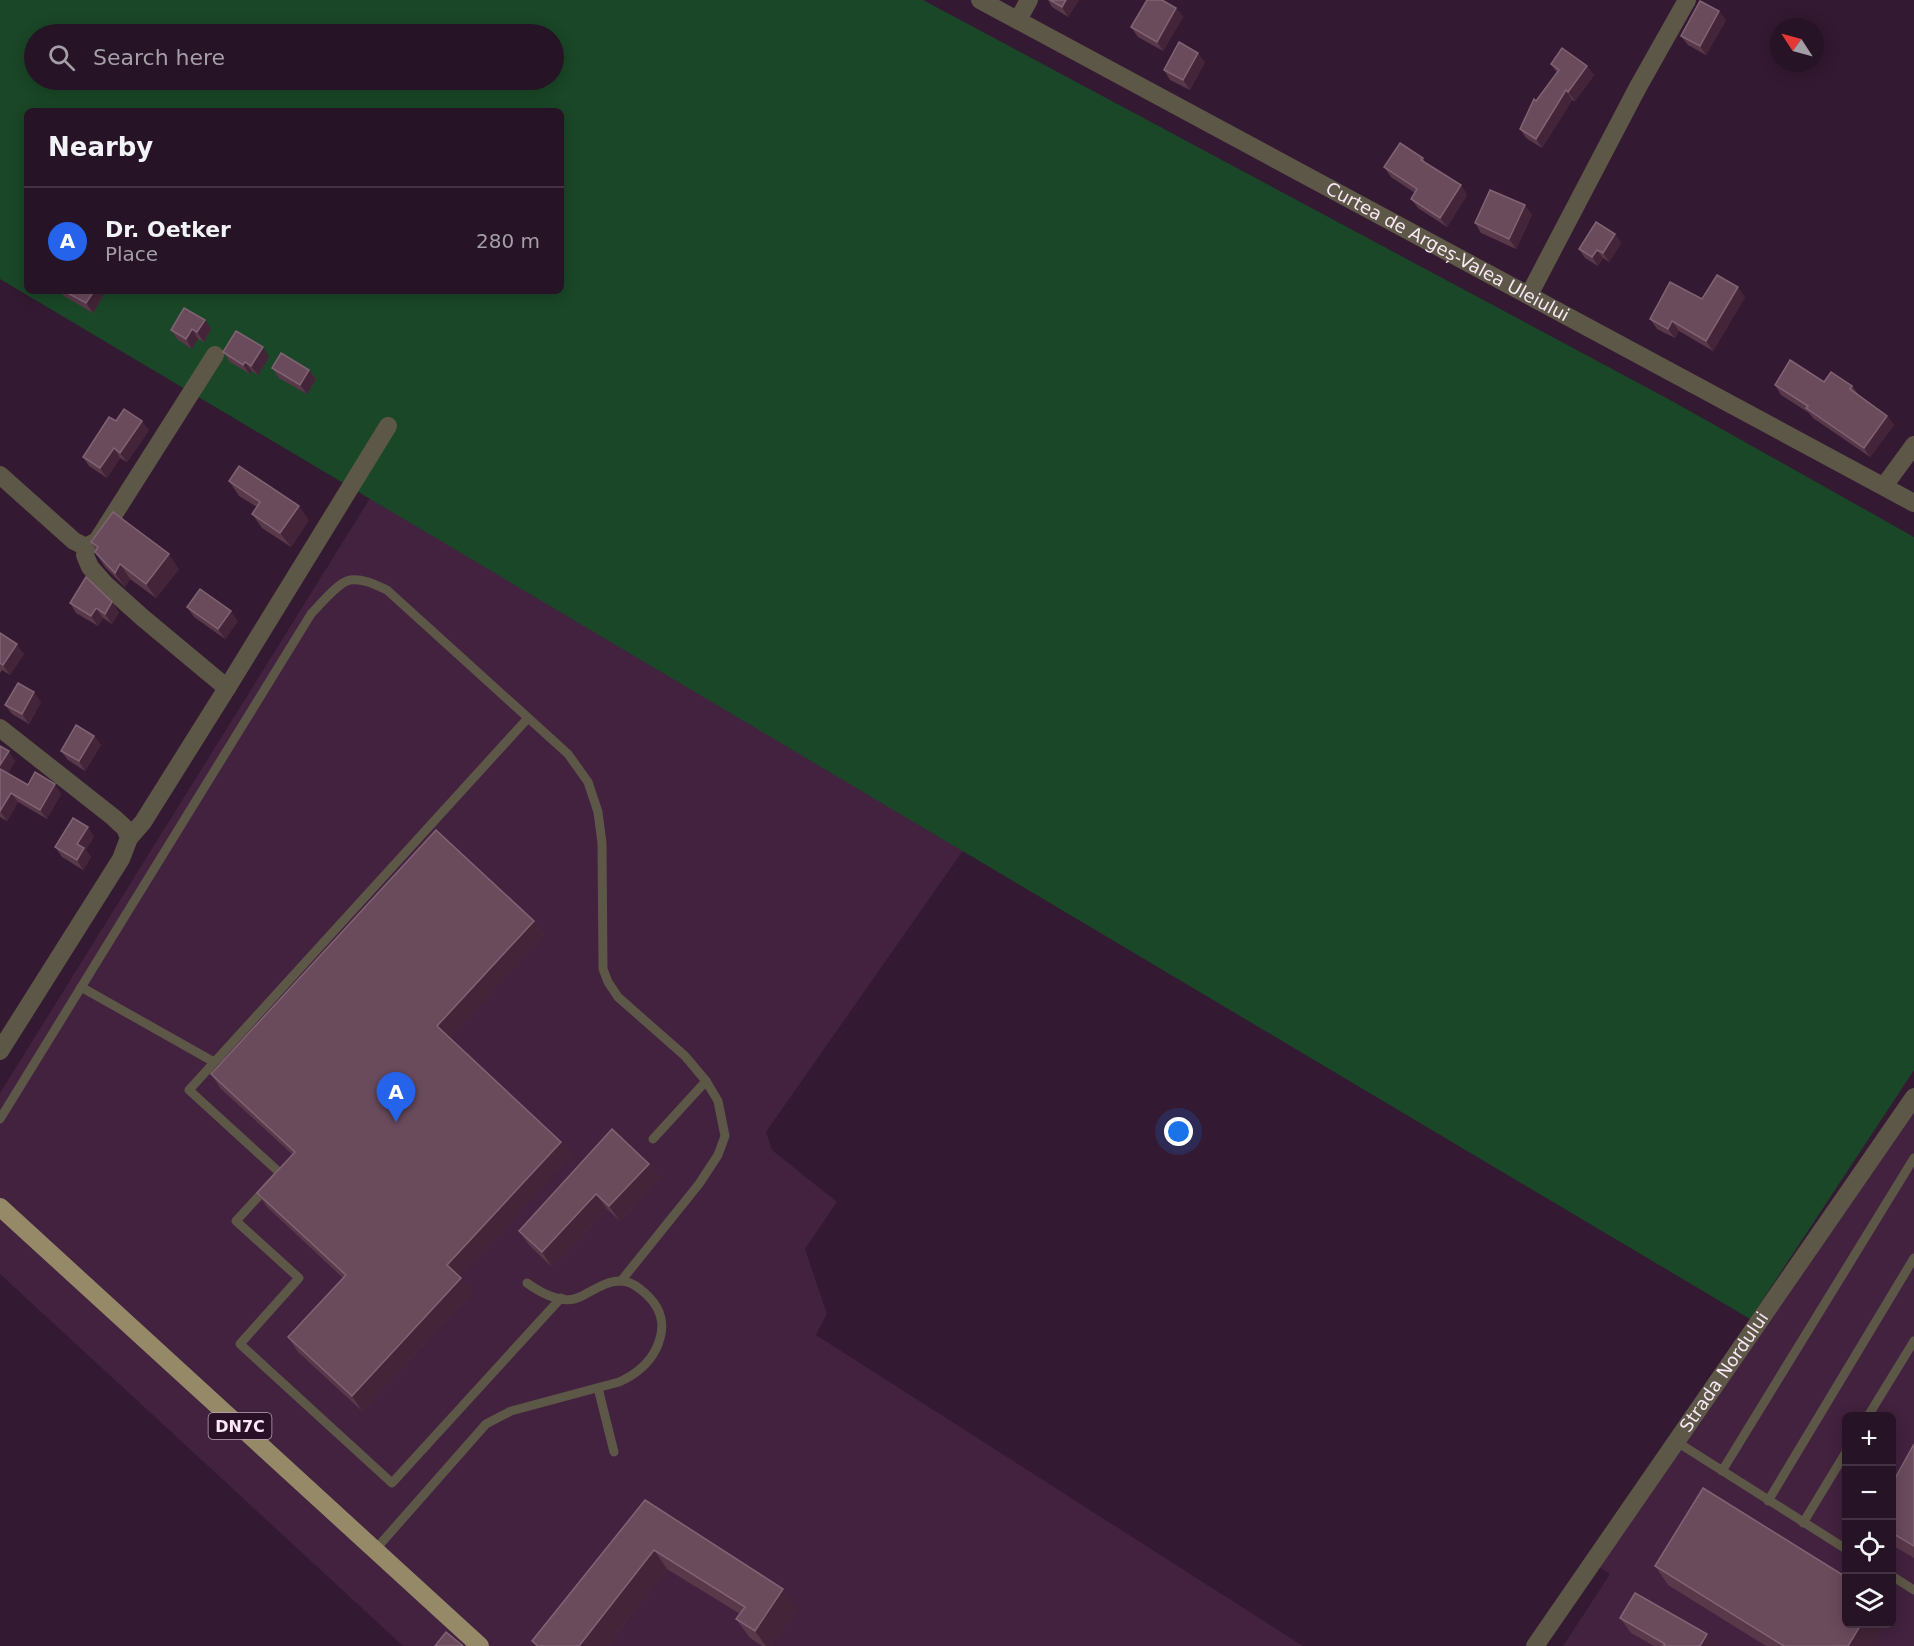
<!DOCTYPE html>
<html lang="en">
<head>
<meta charset="utf-8">
<style>
	body { margin:0; font-family:"DejaVu Sans",sans-serif; background:#2e1c2d; color:#f1f3f6 }
	.controls { position:absolute; right:18px; bottom:18px; display:grid; overflow:hidden; border-radius:9px; box-shadow:0 3px 15px #0003 }
	.controls button { width:54px; height:54px; display:grid; place-items:center; padding:0; border:0; border-bottom:2px solid #423242; background:#261325; color:#f1f3f6; font:30px sans-serif }
	.compass { position:absolute; left:1770px; top:18px; width:54px; height:54px; border-radius:50%; background:#261325; box-shadow:0 3px 15px #0003; rotate:306deg }
	.you { position:absolute; left:1179px; top:1132px; width:21px; height:21px; margin:-15px; border:4px solid #fff; border-radius:50%; background:#1a73e8; box-shadow:0 0 0 9px #1a73e833 }
	.badge { display:grid; place-items:center; width:39px; height:39px; border-radius:50%; background:#2563eb; color:#fff; font-size:20px; font-weight:700 }
	.pin { position:absolute; translate:-50% -50px; filter:drop-shadow(0 2px 3px #0008) }
	.pin::after { content:''; position:absolute; top:32px; width:21px; height:18px; background:inherit; clip-path:polygon(0 0,100% 0,50% 100%) }
	.list { margin:0; padding:0; list-style:none }
	h2 { display:flex; justify-content:space-between; align-items:center; height:78px; margin:0; padding:0 24px; font-size:26px }
	h2 small { font-size:20px; font-weight:400; color:#a49ea7 }
	.list li { display:grid; grid-template-columns:39px 1fr auto; gap:18px; align-items:center; box-sizing:border-box; height:108px; padding:0 24px; border-top:2px solid #423242 }
	.list b { display:block; font-size:22px; white-space:nowrap }
	.list p { margin:0; font-size:20px; white-space:nowrap; color:#a49ea7 }
	.list em { font-size:20px; font-style:normal; color:#a49ea7 }
	.icon { flex:none; width:33px; height:33px; fill:none; stroke:currentColor; stroke-width:2; stroke-linecap:round; stroke-linejoin:round }
	.map { position:relative; flex:none; width:1914px; height:1646px; overflow:hidden }
	.search { position:absolute; background:#261325; box-shadow:0 3px 15px #0003; left:24px; top:24px; width:540px; height:66px; display:flex; align-items:center; gap:15px; box-sizing:border-box; padding:0 21px; border-radius:33px; color:#a49ea7; font-size:22px }
	.panel { position:absolute; background:#261325; box-shadow:0 3px 15px #0003; left:24px; top:108px; width:540px; height:186px; border-radius:9px }
	.map>svg:first-child { display:block }
</style>
</head>
<body>
<div class="map">
<svg width="1914" height="1646" viewBox="0 0 1914 1646">
	<rect width="100%" height="100%" fill="#331931"/>
	<g fill="#42223f" fill-rule="evenodd">
		<polygon points="410,434 1025,762 766,1132 772,1150 837,1202 805,1249 827,1314 816,1335 1303,1646 403,1646 0,1274 0,1093"/>
		<path d="M1914 1098V1646H1563L1610 1574 1590 1561ZM1846 1416H1892V1624H1846Z"/>
	</g>
	<path fill="#1a4727" fill-rule="evenodd" d="M0 0H923L1672 401 1914 537V1070L1750 1319 0 279ZM34 34H554V80H34ZM27 111H561V291H27Z"/>
	<g fill="none" stroke-linecap="round" stroke-linejoin="round">
		<g stroke="#5d5747" stroke-width="9">
			<polyline points="528,718 189,1090 280,1173 236,1221 299,1278 240,1344 392,1483 561,1298"/>
			<polyline points="81,987 214,1062"/>
			<path d="M0 1119 311 614C320 605 338 582 350 580 363 578 376 585 387 590L568 754 588 782 598 812 602 843 603 969 608 982 618 997 685 1056 706 1081"/>
			<polyline points="621,1281 699,1184 718,1155 725,1136 718,1101 706,1081 653,1139"/>
			<polyline points="598,1388 614,1452"/>
			<polyline points="1868,1416 1914,1341"/>
			<polyline points="1677,1442 1846,1549"/>
			<polyline points="1722,1471 1914,1158"/>
			<polyline points="1768,1501 1914,1258"/>
			<polyline points="1803,1523 1846,1452"/>
			<path d="M375 1550 486 1424 511 1411 619 1382C635 1375 648 1365 656 1349 668 1324 661 1305 640 1289 634 1284 628 1281 620 1281 606 1281 594 1290 582 1296 564 1306 541 1293 527 1283"/>
			<polyline points="1892,1576 1914,1590"/>
		</g>
		<g stroke="#5d5747" stroke-width="18">
			<path id="s1" d="M980 0 1914 503"/>
			<polyline points="1018,20 1029,0"/>
			<polyline points="1529,295 1638,87 1687,0"/>
			<polyline points="0,475 74,541 86,547 97,541 215,355"/>
			<polyline points="1884,486 1914,445"/>
			<polyline points="86,547 85,555 90,567 105,584 143,618 227,688 143,822 129,838"/>
			<polyline points="227,688 388,426"/>
			<polyline points="0,728 113,817 125,828 129,838 121,859 0,1051"/>
			<path id="s2" d="M1535 1646 1914 1097"/>
		</g>
		<polyline stroke="#958968" stroke-width="18" points="0,1207 480,1646"/>
	</g>
	<g fill="#593849">
		<polygon points="1048,0 1079,0 1068,17 1052,7"/>
		<polygon points="1176,8 1183,17 1163,51 1138,37 1131,27"/>
		<polygon points="1726,20 1706,55 1688,45 1681,36"/>
		<polygon points="1205,62 1190,90 1170,80 1164,70"/>
		<polygon points="1551,64 1587,66 1594,75 1575,101 1572,100 1542,148 1526,138 1520,129 1536,101 1557,73"/>
		<polygon points="1423,158 1426,164 1461,185 1467,195 1447,227 1418,208 1411,199 1415,193 1391,177 1384,167"/>
		<polygon points="1525,205 1532,215 1516,249 1481,233 1475,223"/>
		<polygon points="1615,234 1621,243 1609,262 1603,258 1598,266 1585,258 1579,249"/>
		<polygon points="60,291 106,291 93,313 64,296"/>
		<polygon points="1745,297 1713,351 1679,331 1675,338 1657,329 1650,319 1702,299"/>
		<polygon points="211,329 204,342 198,339 192,349 178,340 171,330"/>
		<polygon points="223,352 269,357 258,375 252,371 250,374 230,362"/>
		<polygon points="272,368 309,370 316,379 307,394 279,378"/>
		<polygon points="1824,382 1852,386 1858,394 1887,416 1894,425 1870,457 1813,418 1809,413 1781,395 1775,385"/>
		<polygon points="116,421 149,430 127,462 120,458 107,478 89,466 83,457"/>
		<polygon points="229,481 309,520 291,547 262,528 252,514 257,507 239,496"/>
		<polygon points="91,542 179,569 156,598 130,579 125,587 105,567 95,552 96,550"/>
		<polygon points="70,603 119,612 112,624 103,618 98,626 76,613"/>
		<polygon points="187,607 238,621 225,639 194,617"/>
		<polygon points="0,633 24,654 10,675 2,670 0,673"/>
		<polygon points="41,702 29,724 12,714 5,705"/>
		<polygon points="94,736 101,745 85,771 68,760 61,751"/>
		<polygon points="0,746 15,761 8,773 28,785 61,794 47,819 18,802 7,821 0,817"/>
		<polygon points="94,836 86,850 91,857 83,870 62,857 55,847"/>
		<polygon points="534,921 544,935 449,1038 561,1142 571,1156 459,1277 471,1293 362,1411 298,1352 288,1337 343,1278 267,1207 257,1193 293,1155 221,1089 211,1074"/>
		<polygon points="649,1164 659,1178 620,1221 607,1209 552,1267 529,1245 519,1231"/>
		<polygon points="1914,1444 1914,1558 1892,1545 1892,1484"/>
		<polygon points="645,1500 797,1609 771,1646 762,1646 750,1638 736,1619 740,1614 667,1569 607,1646 536,1646 532,1641"/>
		<polygon points="1655,1566 1873,1646 1766,1646 1668,1585"/>
		<polygon points="1620,1618 1715,1646 1654,1646 1631,1633"/>
	</g>
	<g fill="#432438">
		<polygon points="1066,0 1079,0 1068,17 1062,7"/>
		<polygon points="1176,8 1183,17 1163,51 1157,42"/>
		<polygon points="1719,11 1726,20 1706,55 1700,46"/>
		<polygon points="1198,53 1205,62 1190,90 1183,80"/>
		<polygon points="1587,66 1594,75 1575,101 1568,92"/>
		<polygon points="1566,90 1572,100 1542,148 1536,139"/>
		<polygon points="1461,185 1467,195 1447,227 1440,218"/>
		<polygon points="1525,205 1532,215 1516,249 1509,239"/>
		<polygon points="1615,234 1621,243 1609,262 1603,253"/>
		<polygon points="1597,250 1603,258 1598,266 1592,257"/>
		<polygon points="1738,287 1745,297 1713,351 1706,341"/>
		<polygon points="94,291 106,291 93,313 86,303"/>
		<polygon points="205,320 211,329 204,342 197,332"/>
		<polygon points="1672,321 1679,331 1675,338 1668,329"/>
		<polygon points="192,329 198,339 192,349 186,339"/>
		<polygon points="263,347 269,357 258,375 251,366"/>
		<polygon points="245,362 252,371 250,374 243,365"/>
		<polygon points="309,370 316,379 307,394 300,385"/>
		<polygon points="1887,416 1894,425 1870,457 1864,448"/>
		<polygon points="142,421 149,430 127,462 120,453"/>
		<polygon points="114,448 120,458 107,478 100,468"/>
		<polygon points="299,506 309,520 291,547 280,533"/>
		<polygon points="169,554 179,569 156,598 146,584"/>
		<polygon points="120,564 130,579 125,587 115,573"/>
		<polygon points="112,602 119,612 112,624 105,614"/>
		<polygon points="96,608 103,618 98,626 91,616"/>
		<polygon points="231,611 238,621 225,639 218,629"/>
		<polygon points="17,644 24,654 10,675 3,665"/>
		<polygon points="34,692 41,702 29,724 22,714"/>
		<polygon points="94,736 101,745 85,771 79,761"/>
		<polygon points="9,751 15,761 5,778 0,771 0,765"/>
		<polygon points="55,784 61,794 47,819 40,810"/>
		<polygon points="11,793 18,802 7,821 0,811"/>
		<polygon points="88,827 94,836 86,850 91,857 83,870 77,860 77,844"/>
		<polygon points="534,921 544,935 447,1041 437,1026"/>
		<polygon points="561,1142 571,1156 457,1280 447,1265"/>
		<polygon points="649,1164 659,1178 620,1221 609,1206"/>
		<polygon points="596,1194 607,1209 552,1267 542,1252"/>
		<polygon points="461,1278 471,1293 362,1411 352,1396"/>
		<polygon points="654,1550 667,1569 607,1646 579,1646"/>
		<polygon points="783,1589 797,1609 771,1646 766,1646 755,1631"/>
		<polygon points="1862,1623 1887,1623 1873,1646 1848,1646"/>
		<polygon points="1707,1634 1715,1646 1700,1646"/>
	</g>
	<g fill="#6a4b5c" stroke="#816374" stroke-width="1.5">
		<polygon points="1050,0 1066,0 1062,7"/>
		<polygon points="1147,0 1162,0 1176,8 1157,42 1131,27"/>
		<polygon points="1700,1 1719,11 1700,46 1681,36"/>
		<polygon points="1179,42 1198,53 1183,80 1164,70"/>
		<polygon points="1562,48 1587,66 1568,92 1566,90 1536,139 1520,129 1534,99 1536,101 1559,70 1551,64"/>
		<polygon points="1400,143 1423,158 1421,160 1461,185 1440,218 1411,199 1417,189 1384,167"/>
		<polygon points="1490,190 1525,205 1509,239 1475,223"/>
		<polygon points="1596,222 1615,234 1603,253 1597,250 1592,257 1579,249"/>
		<polygon points="1717,275 1738,287 1706,341 1672,321 1668,329 1650,319 1670,282 1702,299"/>
		<polygon points="64,291 94,291 86,303"/>
		<polygon points="184,308 205,320 197,332 192,329 186,339 171,330"/>
		<polygon points="236,331 263,347 251,366 245,362 243,365 223,352"/>
		<polygon points="281,353 309,370 300,385 272,368"/>
		<polygon points="1790,360 1824,382 1831,372 1852,386 1850,389 1887,416 1864,448 1806,408 1808,406 1775,385"/>
		<polygon points="124,409 142,421 120,453 114,448 100,468 83,457 109,417 116,421"/>
		<polygon points="239,466 299,506 280,533 252,514 260,502 229,481"/>
		<polygon points="113,512 169,554 146,584 120,564 115,573 95,552 98,547 91,542"/>
		<polygon points="86,577 112,602 105,614 96,608 91,616 70,603"/>
		<polygon points="200,589 231,611 218,629 187,607"/>
		<polygon points="0,633 17,644 3,665 0,663"/>
		<polygon points="18,683 34,692 22,714 5,705"/>
		<polygon points="76,725 94,736 79,761 61,751"/>
		<polygon points="0,746 9,751 0,765"/>
		<polygon points="0,769 28,785 35,772 55,784 40,810 11,793 0,811"/>
		<polygon points="73,818 88,827 77,844 84,848 77,860 55,847"/>
		<polygon points="436,830 534,921 437,1026 561,1142 447,1265 461,1278 352,1396 288,1337 346,1275 257,1193 295,1152 211,1074"/>
		<polygon points="612,1129 649,1164 609,1206 596,1194 542,1252 519,1231"/>
		<polygon points="1914,1444 1914,1546 1892,1533 1892,1484"/>
		<polygon points="1703,1488 1846,1577 1846,1623 1862,1623 1848,1646 1784,1646 1655,1566"/>
		<polygon points="645,1500 783,1589 755,1631 736,1619 745,1607 654,1550 579,1646 538,1646 532,1641"/>
		<polygon points="1635,1593 1707,1634 1700,1646 1663,1646 1665,1644 1620,1618"/>
		<polygon points="446,1632 463,1646 435,1646"/>
	</g>
	<g text-anchor="middle" stroke-width="4.5" stroke-linejoin="round" paint-order="stroke">
		<rect fill="#291027" stroke="#bba6b8" stroke-width="1.5" x="208.5" y="1413" width="63" height="26" rx="4.5"/>
		<g font-size="16" font-weight="bold" fill="#f9e7f6">
			<text x="240" y="1432">DN7C</text>
		</g>
		<g font-size="18" fill="#f9e7f6" stroke="#291027">
			<text dy="6" stroke="none"><textPath href="#s1" startOffset="531">Curtea de Argeș-Valea Uleiului</textPath></text>
			<text dy="6" stroke="none"><textPath href="#s2" startOffset="333">Strada Nordului</textPath></text>
		</g>
	</g>
</svg>
<div class="controls">
<button>+</button>
<button>−</button>
<button><svg class="icon" aria-label="locate" viewBox="0 0 24 24"><circle cx="12" cy="12" r="6"/><path d="M12 2v4M12 18v4M2 12h4M18 12h4"/></svg></button>
<button><svg class="icon" aria-label="layers" viewBox="0 0 24 24"><path d="M12 4l9 5-9 5-9-5zM3 14l9 5 9-5"/></svg></button>
</div>
<svg class="compass" viewBox="-18 -18 36 36"><path d="M0-13l5 13h-10z" fill="#e53935"/><path d="M0 13l5-13h-10z" fill="#a49ea7"/></svg>
<div class="you"></div>
<div class="pin badge" style="left:396px;top:1122px">A</div>
<div class="search"><svg class="icon" aria-label="search" viewBox="0 0 24 24"><circle cx="10" cy="10" r="6"/><path d="M15 15l6 6"/></svg>Search here</div>
<section class="panel">
<h2>Nearby<small></small></h2>
<ul class="list">
<li><span class="badge">A</span><div><b>Dr. Oetker</b><p>Place</p></div><em>280 m</em></li>
</ul>
</section>
</div>
</body>
</html>
